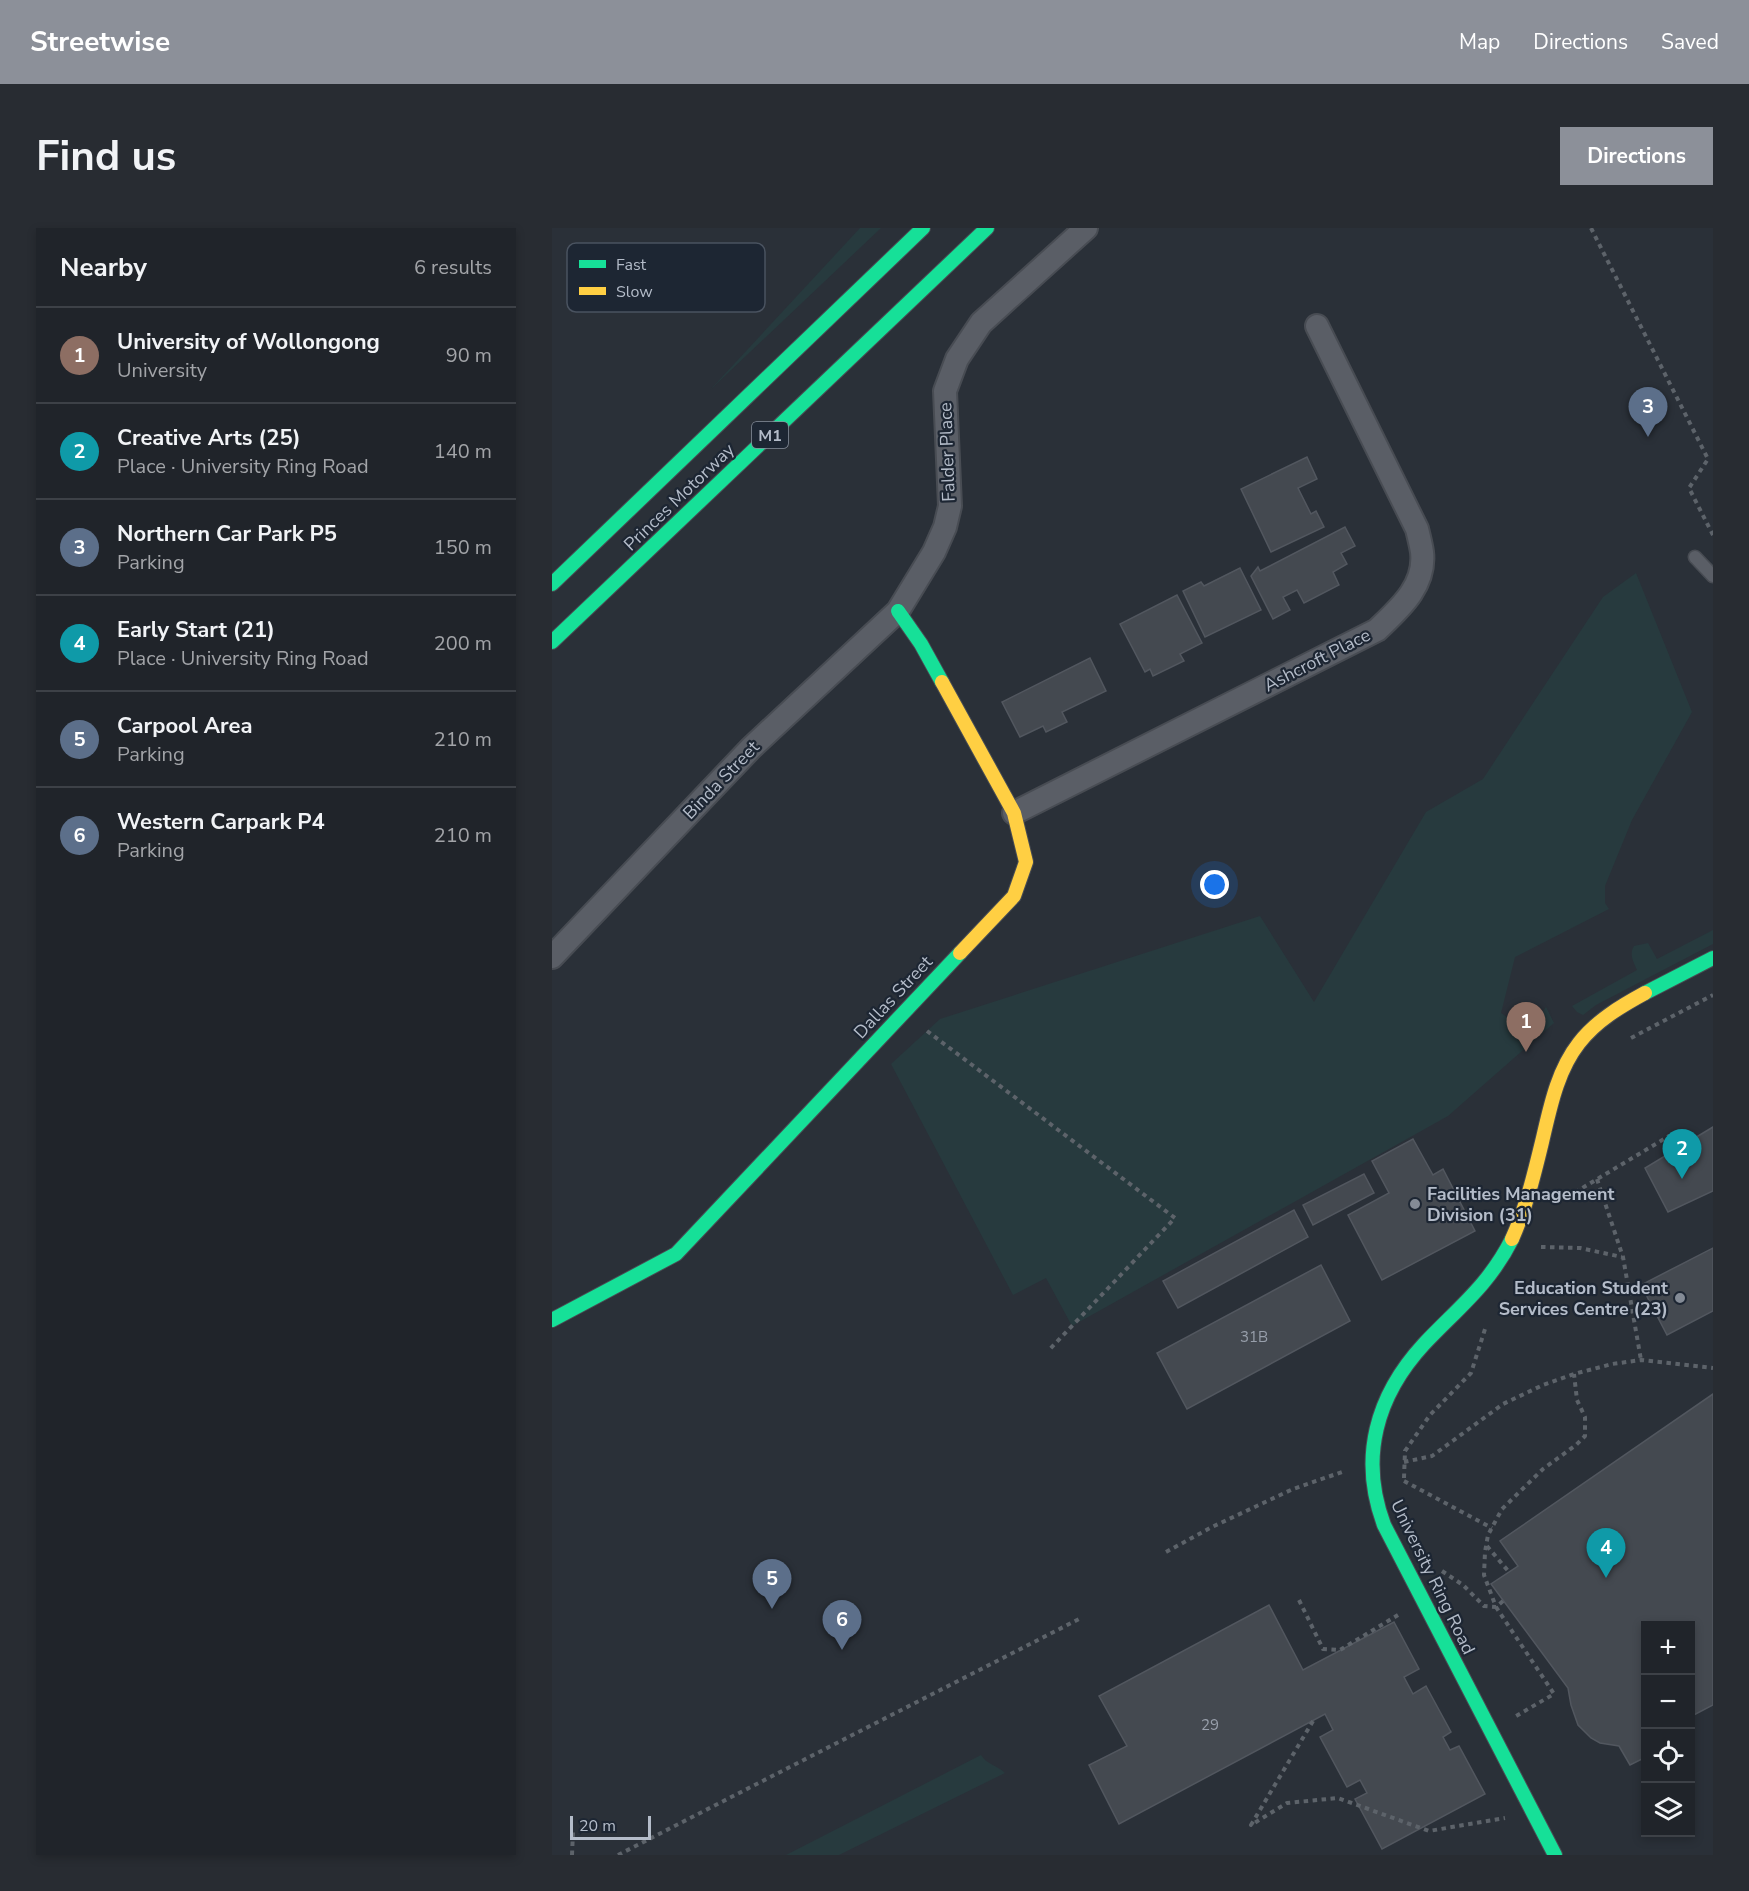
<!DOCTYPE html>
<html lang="en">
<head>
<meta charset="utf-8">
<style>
	body { margin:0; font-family:"Nunito Sans",sans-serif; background:#282c32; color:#f1f3f6 }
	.controls { position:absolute; right:18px; bottom:18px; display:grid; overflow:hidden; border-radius:0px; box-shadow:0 3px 9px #0003 }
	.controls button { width:54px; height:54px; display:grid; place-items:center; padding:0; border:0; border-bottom:2px solid #3d4147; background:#20242a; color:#f1f3f6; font:30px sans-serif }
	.scale { position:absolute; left:18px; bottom:15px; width:81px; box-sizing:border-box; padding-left:6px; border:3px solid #b4bcc9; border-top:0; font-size:16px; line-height:21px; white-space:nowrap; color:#b4bcc9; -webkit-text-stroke:4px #1d2633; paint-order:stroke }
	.you { position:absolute; left:663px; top:657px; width:21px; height:21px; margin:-15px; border:4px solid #fff; border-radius:50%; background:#1a73e8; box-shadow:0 0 0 9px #1a73e833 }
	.badge { display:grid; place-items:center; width:39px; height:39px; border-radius:50%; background:#8c9099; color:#fff; font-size:20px; font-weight:700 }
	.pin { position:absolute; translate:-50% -50px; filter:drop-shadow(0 2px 3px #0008) }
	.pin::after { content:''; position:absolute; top:32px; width:21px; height:18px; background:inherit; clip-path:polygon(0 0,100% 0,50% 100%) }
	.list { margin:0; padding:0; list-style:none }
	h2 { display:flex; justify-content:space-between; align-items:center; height:78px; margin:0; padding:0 24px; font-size:26px }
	h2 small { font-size:20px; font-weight:400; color:#a2a4a8 }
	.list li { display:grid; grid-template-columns:39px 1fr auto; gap:18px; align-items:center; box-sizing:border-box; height:96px; padding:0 24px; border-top:2px solid #3d4147 }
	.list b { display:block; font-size:22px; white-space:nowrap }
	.list p { margin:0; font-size:20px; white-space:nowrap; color:#a2a4a8 }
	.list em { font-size:20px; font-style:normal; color:#a2a4a8 }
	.icon { flex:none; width:33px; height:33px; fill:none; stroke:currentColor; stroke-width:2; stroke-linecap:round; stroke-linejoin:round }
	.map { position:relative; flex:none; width:1161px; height:1627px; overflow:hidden; border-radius:0px }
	header { display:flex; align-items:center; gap:36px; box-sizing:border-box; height:84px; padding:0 30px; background:#8c9099; color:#fff }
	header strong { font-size:28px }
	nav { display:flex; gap:33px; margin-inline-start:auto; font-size:21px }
	.intro { display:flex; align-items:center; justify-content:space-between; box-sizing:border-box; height:144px; padding:0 36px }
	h1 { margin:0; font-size:42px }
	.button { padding:15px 27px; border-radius:0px; background:#8c9099; color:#fff; font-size:21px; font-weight:700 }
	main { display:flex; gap:36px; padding:0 36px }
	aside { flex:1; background:#20242a; border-radius:0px; box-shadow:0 3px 9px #0003 }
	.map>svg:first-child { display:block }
</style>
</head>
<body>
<header>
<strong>Streetwise</strong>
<nav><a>Map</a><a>Directions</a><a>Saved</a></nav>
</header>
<div class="intro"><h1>Find us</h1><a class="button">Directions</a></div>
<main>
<aside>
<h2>Nearby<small>6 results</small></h2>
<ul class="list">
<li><span class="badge" style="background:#8d6e63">1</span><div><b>University of Wollongong</b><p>University</p></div><em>90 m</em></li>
<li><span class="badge" style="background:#0f9aa8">2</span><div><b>Creative Arts (25)</b><p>Place · University Ring Road</p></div><em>140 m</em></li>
<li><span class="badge" style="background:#5c6f8a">3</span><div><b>Northern Car Park P5</b><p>Parking</p></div><em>150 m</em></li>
<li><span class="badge" style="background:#0f9aa8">4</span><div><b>Early Start (21)</b><p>Place · University Ring Road</p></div><em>200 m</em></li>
<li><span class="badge" style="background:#5c6f8a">5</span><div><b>Carpool Area</b><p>Parking</p></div><em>210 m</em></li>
<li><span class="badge" style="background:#5c6f8a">6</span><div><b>Western Carpark P4</b><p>Parking</p></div><em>210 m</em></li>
</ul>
</aside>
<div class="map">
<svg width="1161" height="1627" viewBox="0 0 1161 1627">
	<rect width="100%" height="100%" fill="#2a3038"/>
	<g fill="#273a3e">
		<polygon points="308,0 329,0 158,162"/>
		<polygon points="1084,345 1140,484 1080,592 1053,658 1053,675 1057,681 963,729 949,785 976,804 994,779 1002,795 896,888 520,1098 494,1050 461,1067 339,836 388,791 708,688 762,774 874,584 931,551 1051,369"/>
		<path d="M1161 702V716L1044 777 1031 787 1025 784 1020 778 1085 742C1081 733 1077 726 1082 718L1096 715 1105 731Z"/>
		<path d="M429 1527C434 1536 446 1538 453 1545L287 1627H234Z"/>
	</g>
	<g fill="#444950" stroke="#52575f" stroke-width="1.5">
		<polygon points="755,229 765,251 746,260 759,286 764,283 772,299 719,324 689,261"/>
		<polygon points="793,299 803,318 789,325 795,336 781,344 787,357 752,375 745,362 731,369 738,382 721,391 699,348 706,339 708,343"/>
		<polygon points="688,340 709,382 653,409 631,363 649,354 652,358"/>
		<polygon points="625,367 650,415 628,426 632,433 601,448 598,441 593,444 568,396"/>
		<polygon points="538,430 554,463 510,484 515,494 494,504 491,498 468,509 450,474"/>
		<polygon points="1161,899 1161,963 1116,984 1093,940"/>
		<polygon points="861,911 881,947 891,941 923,1003 830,1052 796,987 837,965 820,933"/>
		<polygon points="812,946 822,965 761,997 751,977"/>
		<polygon points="742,982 756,1009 626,1080 611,1053"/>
		<polygon points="1161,1020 1161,1083 1115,1107 1089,1057"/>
		<polygon points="769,1037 798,1093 635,1181 605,1125"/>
		<polygon points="1161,1166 1161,1477 1138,1489 1138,1398 1094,1398 1094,1529 1078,1537 1067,1518 1048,1515 1039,1510 1026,1497 1019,1477 1016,1460 939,1356 966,1338 948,1313"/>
		<polygon points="717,1377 751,1442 842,1394 867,1441 852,1449 861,1466 874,1458 899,1504 891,1509 898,1522 907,1518 933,1566 830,1621 803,1571 815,1565 808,1552 795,1559 768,1509 781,1502 773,1486 567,1596 537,1537 575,1518 547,1468"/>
	</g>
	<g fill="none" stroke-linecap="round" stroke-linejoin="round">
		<g stroke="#484c53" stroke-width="15">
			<polyline id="lane" points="1143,329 1161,348"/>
		</g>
		<g stroke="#484c53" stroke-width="26">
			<g id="street">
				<path d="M462 585 825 402C847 381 874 358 870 324 869 317 867 309 865 301L765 98"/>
				<polyline points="0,729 199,520 346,383 382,324 393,299 398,278 393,163 405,131 429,95 534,0"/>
			</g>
		</g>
		<g stroke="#484c53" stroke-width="16">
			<g id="fast">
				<polyline points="0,356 371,0"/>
				<polyline points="346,383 369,416 390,454"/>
				<polyline points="0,414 435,0"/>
				<polyline points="1093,765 1161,730"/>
				<path d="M960 1011C937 1057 906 1080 872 1116 824 1168 807 1230 832 1297L1003 1627"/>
				<polyline points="0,1092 124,1026 408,725"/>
			</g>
		</g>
		<g stroke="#484c53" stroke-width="16">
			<g id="slow">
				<polyline points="390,454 462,585 474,634 462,668 408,725"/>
				<path d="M960 1011C974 980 982 947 990 914 998 880 1005 843 1027 815 1044 793 1069 778 1093 765"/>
			</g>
		</g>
		<g stroke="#5d636a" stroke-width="4" stroke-dasharray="4.5 4.5" stroke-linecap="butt">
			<polyline points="1039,0 1156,231 1137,260 1161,307"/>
			<polyline points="375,803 623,990 497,1122"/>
			<polyline points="1079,810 1161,767"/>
			<polyline points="1045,951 1071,1029 1089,1132"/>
			<polyline points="1006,971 1022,965 1117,908 1125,921"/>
			<polyline points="989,1019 1028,1020 1070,1029"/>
			<polyline points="852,1234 880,1228 951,1176 991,1157 1022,1146 1060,1136 1089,1132 1161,1140"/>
			<polyline points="852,1250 853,1223 878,1187 919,1145 934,1098"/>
			<polyline points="852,1253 940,1300"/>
			<polyline points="935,1318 957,1344"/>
			<polyline points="614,1324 660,1299 741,1261 790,1244"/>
			<polyline points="890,1343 911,1357 932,1378 944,1379 932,1347 933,1324 936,1307 950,1281 991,1241 1024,1217 1033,1208 1033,1189 1025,1172 1022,1146"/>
			<polyline points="747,1372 771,1421 788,1422 846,1387"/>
			<polyline points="951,1373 944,1379 1002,1466 964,1488"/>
			<polyline points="761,1493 699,1597 735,1575 786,1570 877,1603 953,1590"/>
			<polyline points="20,1627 21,1604"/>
			<polyline points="66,1627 527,1391"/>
		</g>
		<use href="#lane" stroke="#5a5e66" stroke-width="12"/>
		<use href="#street" stroke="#5a5e66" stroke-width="22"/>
		<use href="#fast" stroke="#16e098" stroke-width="14"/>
		<use href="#slow" stroke="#ffcf43" stroke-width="14"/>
	</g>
	<g fill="#848b96" stroke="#1d2633" stroke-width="2">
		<circle cx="863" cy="976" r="6"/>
		<circle cx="1128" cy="1070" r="6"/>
	</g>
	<g text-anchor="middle" stroke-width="4.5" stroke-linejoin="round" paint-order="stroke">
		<g font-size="15" fill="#989fab">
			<text x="702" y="1114">31B</text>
			<text x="658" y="1502">29</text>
		</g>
		<rect fill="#1d2633" stroke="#878f9c" stroke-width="1.5" x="200" y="194" width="36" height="26" rx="4.5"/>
		<g font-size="16" font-weight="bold" fill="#b4bcc9">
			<text x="218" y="213">M1</text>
		</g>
		<g font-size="18" fill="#b4bcc9" stroke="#1d2633">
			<text transform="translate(395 224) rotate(-92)" y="6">Falder Place</text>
			<text transform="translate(127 269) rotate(-44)" y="6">Princes Motorway</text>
			<text transform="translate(765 432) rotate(-27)" y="6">Ashcroft Place</text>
			<text transform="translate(169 552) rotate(-46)" y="6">Binda Street</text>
			<text transform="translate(341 769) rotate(-47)" y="6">Dallas Street</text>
			<text transform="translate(881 1349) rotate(64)" y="6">University Ring Road</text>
		</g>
		<g font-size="18" font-weight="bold" fill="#b4bcc9" stroke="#1d2633" text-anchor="start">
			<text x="875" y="972">Facilities Management<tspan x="875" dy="21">Division (31)</tspan></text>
			<text x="1116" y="1066" text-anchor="end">Education Student<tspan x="1116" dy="21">Services Centre (23)</tspan></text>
		</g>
	</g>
	<rect x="15" y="15" width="198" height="69" rx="9" fill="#1d2633" stroke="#4a5360" stroke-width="1.5"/>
	<rect x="27" y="32" width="27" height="8" fill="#16e098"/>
	<rect x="27" y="59" width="27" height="8" fill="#ffcf43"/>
	<g font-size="16" fill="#b4bcc9">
		<text x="64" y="42">Fast</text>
		<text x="64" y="69">Slow</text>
	</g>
</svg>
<div class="controls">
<button>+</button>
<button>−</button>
<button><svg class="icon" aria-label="locate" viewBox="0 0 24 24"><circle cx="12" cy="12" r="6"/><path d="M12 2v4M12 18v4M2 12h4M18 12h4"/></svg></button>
<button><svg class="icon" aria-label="layers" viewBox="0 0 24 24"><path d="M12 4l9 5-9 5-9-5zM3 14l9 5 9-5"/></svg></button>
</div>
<div class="scale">20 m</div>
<div class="you"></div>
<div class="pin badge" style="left:974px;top:824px;background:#8d6e63">1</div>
<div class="pin badge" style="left:1130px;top:951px;background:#0f9aa8">2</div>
<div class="pin badge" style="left:1096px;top:209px;background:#5c6f8a">3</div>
<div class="pin badge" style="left:1054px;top:1350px;background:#0f9aa8">4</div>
<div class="pin badge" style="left:220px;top:1381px;background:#5c6f8a">5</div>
<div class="pin badge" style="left:290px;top:1422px;background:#5c6f8a">6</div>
</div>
</main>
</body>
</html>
